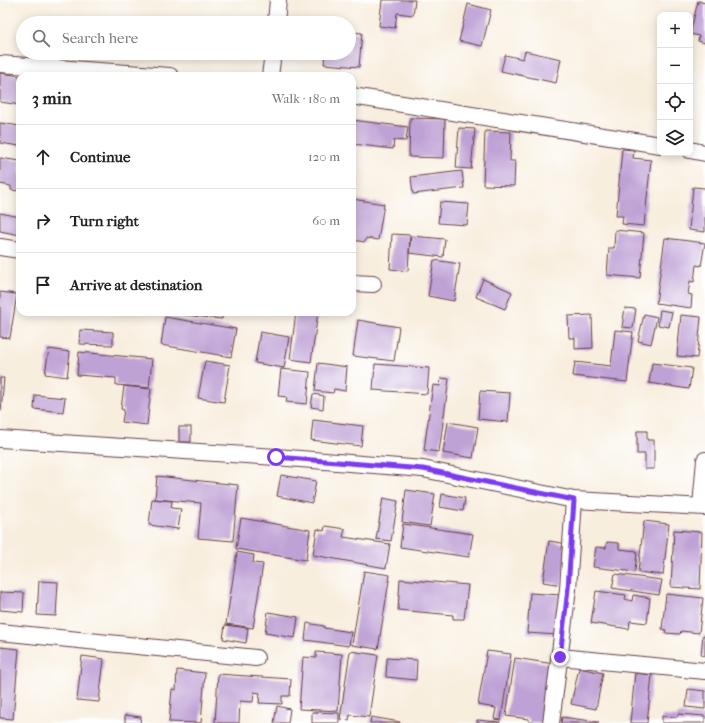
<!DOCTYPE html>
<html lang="en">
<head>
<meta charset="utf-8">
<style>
	body { margin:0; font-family:"IM FELL French Canon",serif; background:#f6f6f6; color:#222 }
	.controls { position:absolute; right:12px; top:12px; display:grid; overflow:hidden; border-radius:8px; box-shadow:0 2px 10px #0003 }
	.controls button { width:36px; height:36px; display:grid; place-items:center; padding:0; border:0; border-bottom:1px solid #e0e0e0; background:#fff; color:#222; font:20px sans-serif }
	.stop { position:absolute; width:12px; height:12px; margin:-9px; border:3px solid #7c3aed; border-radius:50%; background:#fff }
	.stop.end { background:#7c3aed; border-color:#fff; box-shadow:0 1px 4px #0008 }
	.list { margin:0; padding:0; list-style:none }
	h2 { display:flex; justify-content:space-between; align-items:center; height:52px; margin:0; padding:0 16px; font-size:17px }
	h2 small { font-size:13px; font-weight:400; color:#767676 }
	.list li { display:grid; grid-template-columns:26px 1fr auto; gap:12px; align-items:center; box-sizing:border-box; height:64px; padding:0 16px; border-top:1px solid #e0e0e0 }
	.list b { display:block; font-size:15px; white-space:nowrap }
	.list em { font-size:13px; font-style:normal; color:#767676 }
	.icon { flex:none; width:22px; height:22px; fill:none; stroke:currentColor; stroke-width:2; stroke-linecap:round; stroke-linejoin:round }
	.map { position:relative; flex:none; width:705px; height:723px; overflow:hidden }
	.search { position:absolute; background:#fff; box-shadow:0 2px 10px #0003; left:16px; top:16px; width:340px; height:44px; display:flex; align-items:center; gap:10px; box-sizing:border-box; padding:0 14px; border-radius:22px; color:#767676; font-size:15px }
	.panel { position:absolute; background:#fff; box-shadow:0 2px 10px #0003; left:16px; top:72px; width:340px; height:244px; border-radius:12px }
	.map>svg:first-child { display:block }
</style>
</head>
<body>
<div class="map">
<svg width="705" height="723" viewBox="0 0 705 723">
	<rect width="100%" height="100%" fill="#fff"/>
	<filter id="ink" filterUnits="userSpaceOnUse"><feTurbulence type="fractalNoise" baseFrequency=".025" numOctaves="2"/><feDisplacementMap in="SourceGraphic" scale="8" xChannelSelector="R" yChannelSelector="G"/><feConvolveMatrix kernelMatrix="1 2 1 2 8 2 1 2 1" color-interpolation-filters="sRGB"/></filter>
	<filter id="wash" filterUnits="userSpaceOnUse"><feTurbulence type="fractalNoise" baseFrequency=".012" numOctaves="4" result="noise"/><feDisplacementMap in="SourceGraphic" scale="16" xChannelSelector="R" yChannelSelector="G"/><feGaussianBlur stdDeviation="0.9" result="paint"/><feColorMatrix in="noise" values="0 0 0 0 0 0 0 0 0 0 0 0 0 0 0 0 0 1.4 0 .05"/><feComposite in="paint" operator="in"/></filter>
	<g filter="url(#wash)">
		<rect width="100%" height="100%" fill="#f8eede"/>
		<g id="blocks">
			<g fill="#bfa2d5">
				<polygon points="382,0 415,0 413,15 397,13 395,28 379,26"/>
				<polygon points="698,1 705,3 705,43 698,41 699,36 690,34"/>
				<polygon points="468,4 491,10 482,46 459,41"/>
				<polygon points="349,32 362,33 359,67 324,64 325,53 349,53"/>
				<polygon points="525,51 561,59 556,83 501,71 505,55 523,59"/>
				<polygon points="0,73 20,76 20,105 0,102"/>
				<polygon points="410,118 445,119 444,158 409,157"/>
				<polygon points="352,120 408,127 406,141 394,140 393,149 352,144"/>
				<polygon points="0,123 20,126 20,146 0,143"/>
				<polygon points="459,128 475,129 471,169 456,168"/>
				<polygon points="485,131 511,132 510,161 515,161 514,186 483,185"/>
				<polygon points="622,149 634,150 633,158 651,160 644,226 622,224 623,216 616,216"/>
				<polygon points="0,158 20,161 20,191 11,190 11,186 0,184"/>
				<polygon points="462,171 464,188 413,194 411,177"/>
				<polygon points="693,187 705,188 705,232 689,230"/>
				<polygon points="352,199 384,204 378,240 366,238 365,242 352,240"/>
				<polygon points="440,202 469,204 467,225 438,223"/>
				<polygon points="0,213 20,217 20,235 0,231"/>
				<polygon points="615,230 644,233 640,278 607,275 609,248 614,248"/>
				<polygon points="392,234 410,235 408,271 390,269"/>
				<polygon points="411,236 445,239 443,257 409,253"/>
				<polygon points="665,238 705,243 701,266 696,265 694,282 690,281 688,294 692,295 691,308 656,303"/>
				<polygon points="434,260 460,264 454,301 428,296"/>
				<polygon points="483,279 512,292 505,309 476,297"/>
				<polygon points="0,292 17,294 10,338 0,337"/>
				<polygon points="625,308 636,309 633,328 622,327"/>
				<polygon points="660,310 672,312 669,327 658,325"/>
				<polygon points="185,312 223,312 222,319 185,315"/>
				<polygon points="296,312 318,312 311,362 290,359"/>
				<polygon points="644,314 657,317 651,344 638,341"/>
				<polygon points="592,315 593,348 575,349 575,338 569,338 568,316"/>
				<polygon points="681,315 701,317 697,358 677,356"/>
				<polygon points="165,317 236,329 231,357 161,345"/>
				<polygon points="358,320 399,327 394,361 353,356"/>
				<polygon points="80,330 113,332 113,345 79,344"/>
				<polygon points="615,330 633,332 627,382 573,376 575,362 611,366"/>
				<polygon points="260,332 289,337 284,368 255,363"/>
				<polygon points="49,349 70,352 67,377 45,374"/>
				<polygon points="79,352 152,359 149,388 116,385 116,378 77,375"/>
				<polygon points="205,361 230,365 224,402 198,398"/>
				<polygon points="318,363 347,367 345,391 334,389 333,393 315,391"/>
				<polygon points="652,363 692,368 689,389 649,383"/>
				<polygon points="375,364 429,368 427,394 373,390"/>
				<polygon points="281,369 310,372 307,404 286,402 287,397 278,396"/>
				<polygon points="0,378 4,378 1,411 0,411"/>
				<polygon points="441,378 449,379 439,452 424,450 433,385 440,386"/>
				<polygon points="124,386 151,389 147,425 122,422 124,410 121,409"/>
				<polygon points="480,391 510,393 508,422 478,419"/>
				<polygon points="313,394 324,396 323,409 311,407"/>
				<polygon points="35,395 65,398 63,412 34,409"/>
				<polygon points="313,420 363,426 361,446 311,440"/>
				<polygon points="448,422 478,427 473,458 443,453"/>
				<rect x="179" y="427" width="12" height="15"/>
				<polygon points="637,431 647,431 647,440 654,440 654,469 645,469 645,454 637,454"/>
				<polygon points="281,475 316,481 312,503 277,496"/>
				<polygon points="157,476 238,485 233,541 198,538 201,503 155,499"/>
				<polygon points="406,490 435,494 430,526 402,522"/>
				<polygon points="442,494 465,498 463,511 440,507"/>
				<polygon points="383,498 398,501 391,541 376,539"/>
				<polygon points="152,499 172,501 171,508 181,509 178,529 149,525"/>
				<polygon points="241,518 310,530 306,560 236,549"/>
				<polygon points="644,521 669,524 663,575 638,572"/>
				<polygon points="403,524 473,534 469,557 400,547"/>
				<polygon points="325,526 345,529 343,537 390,544 386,568 313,555 317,529 324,531"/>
				<polygon points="674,530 702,532 700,589 671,587"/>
				<polygon points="549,541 568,544 562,585 543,582"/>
				<polygon points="607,542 619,543 619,549 637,551 635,572 593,567 596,547 606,548"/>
				<polygon points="237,552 254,555 253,563 263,564 253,628 226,624"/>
				<polygon points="364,571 390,575 378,649 352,645"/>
				<polygon points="615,574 662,580 659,595 612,588"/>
				<polygon points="400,579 468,585 464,619 453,619 453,615 398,610"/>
				<polygon points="39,581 58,582 56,616 37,615"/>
				<polygon points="596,591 626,595 625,599 632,601 633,595 650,598 647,623 630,621 629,629 591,623"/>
				<polygon points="0,592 24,593 23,612 0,610"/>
				<polygon points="530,593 561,595 558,635 527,633"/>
				<polygon points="666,594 703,598 699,633 681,631 680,634 665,633 666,630 662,629"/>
				<polygon points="268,612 298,617 295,638 265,633"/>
				<polygon points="307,623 324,626 324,628 351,632 349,646 305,640"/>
				<polygon points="225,625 248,628 246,643 223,639"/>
				<polygon points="703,635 705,636 705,656 701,655"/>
				<polygon points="0,647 19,649 13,719 0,718"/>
				<polygon points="350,651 378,655 369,717 350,715 349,720 340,719"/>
				<polygon points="487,651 511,654 501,720 494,719 496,708 478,705"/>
				<polygon points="316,652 342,654 338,711 299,709 303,657 316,658"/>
				<polygon points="82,656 104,659 99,702 77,700"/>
				<polygon points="387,658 417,660 416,680 386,677"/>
				<polygon points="515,658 554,664 545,723 529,722 529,719 506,716"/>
				<polygon points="579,668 603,673 596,709 571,704"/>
				<polygon points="177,670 205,673 201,723 169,722 172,689 176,690"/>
				<polygon points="635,673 652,675 647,723 630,723"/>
				<polygon points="218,674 291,679 290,696 282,696 282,704 259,703 260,693 254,692 253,702 240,701 239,723 215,723"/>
				<polygon points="688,689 705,691 705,709 686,707"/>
				<polygon points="277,706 290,709 288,723 274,723"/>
				<polygon points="312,712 339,713 339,723 312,723"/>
				<polygon points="678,714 705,716 705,723 662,723 662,716 677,717"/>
				<polygon points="125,715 141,717 140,723 125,723"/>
				<polygon points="371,717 400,722 400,723 370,723"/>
				<polygon points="562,717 599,722 599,723 561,723"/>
				<polygon points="477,720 500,722 500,723 477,723"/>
			</g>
		</g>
	</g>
	<g filter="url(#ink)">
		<use href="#blocks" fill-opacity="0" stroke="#643e46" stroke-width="1"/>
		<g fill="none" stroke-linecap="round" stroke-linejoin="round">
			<g stroke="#643e46" stroke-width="18">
				<g id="street">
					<polyline points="276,23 278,0"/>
					<polyline points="0,64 170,76"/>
					<polyline points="270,76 273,53"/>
					<polyline points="352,96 660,145"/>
					<polyline points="690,150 705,153"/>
					<polyline points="0,247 20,250"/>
					<polyline points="352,283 373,284"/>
					<polyline points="0,439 276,457 423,469 574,500 705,507"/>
					<polyline points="701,506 705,460"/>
					<polyline points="0,632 256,658"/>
					<polyline points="560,657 705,671"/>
					<polyline points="551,723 568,589 574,500"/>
				</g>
			</g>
			<use href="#street" stroke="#fff" stroke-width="16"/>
		</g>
	</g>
	<g fill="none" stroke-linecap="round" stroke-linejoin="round" filter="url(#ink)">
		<polyline stroke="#7c3aed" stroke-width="5" points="276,457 423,469 574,500 568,589 560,657"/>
	</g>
</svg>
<div class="controls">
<button>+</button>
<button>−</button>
<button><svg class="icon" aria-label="locate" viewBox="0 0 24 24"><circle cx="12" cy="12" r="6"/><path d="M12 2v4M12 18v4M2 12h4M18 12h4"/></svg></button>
<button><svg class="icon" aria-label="layers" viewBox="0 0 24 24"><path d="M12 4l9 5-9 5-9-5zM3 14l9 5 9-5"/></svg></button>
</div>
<div class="stop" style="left:276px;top:457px"></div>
<div class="stop end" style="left:560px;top:657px"></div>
<div class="search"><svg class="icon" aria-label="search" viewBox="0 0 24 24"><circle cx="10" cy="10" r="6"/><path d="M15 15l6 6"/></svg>Search here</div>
<section class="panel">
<h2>3 min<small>Walk · 180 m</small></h2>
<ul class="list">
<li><svg class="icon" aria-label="ahead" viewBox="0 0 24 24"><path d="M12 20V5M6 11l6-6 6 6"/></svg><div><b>Continue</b></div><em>120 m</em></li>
<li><svg class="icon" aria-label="right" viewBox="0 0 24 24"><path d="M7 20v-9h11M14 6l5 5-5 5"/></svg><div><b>Turn right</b></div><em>60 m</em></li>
<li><svg class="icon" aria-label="arrive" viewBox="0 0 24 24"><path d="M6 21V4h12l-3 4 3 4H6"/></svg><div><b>Arrive at destination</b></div></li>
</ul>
</section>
</div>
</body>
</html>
